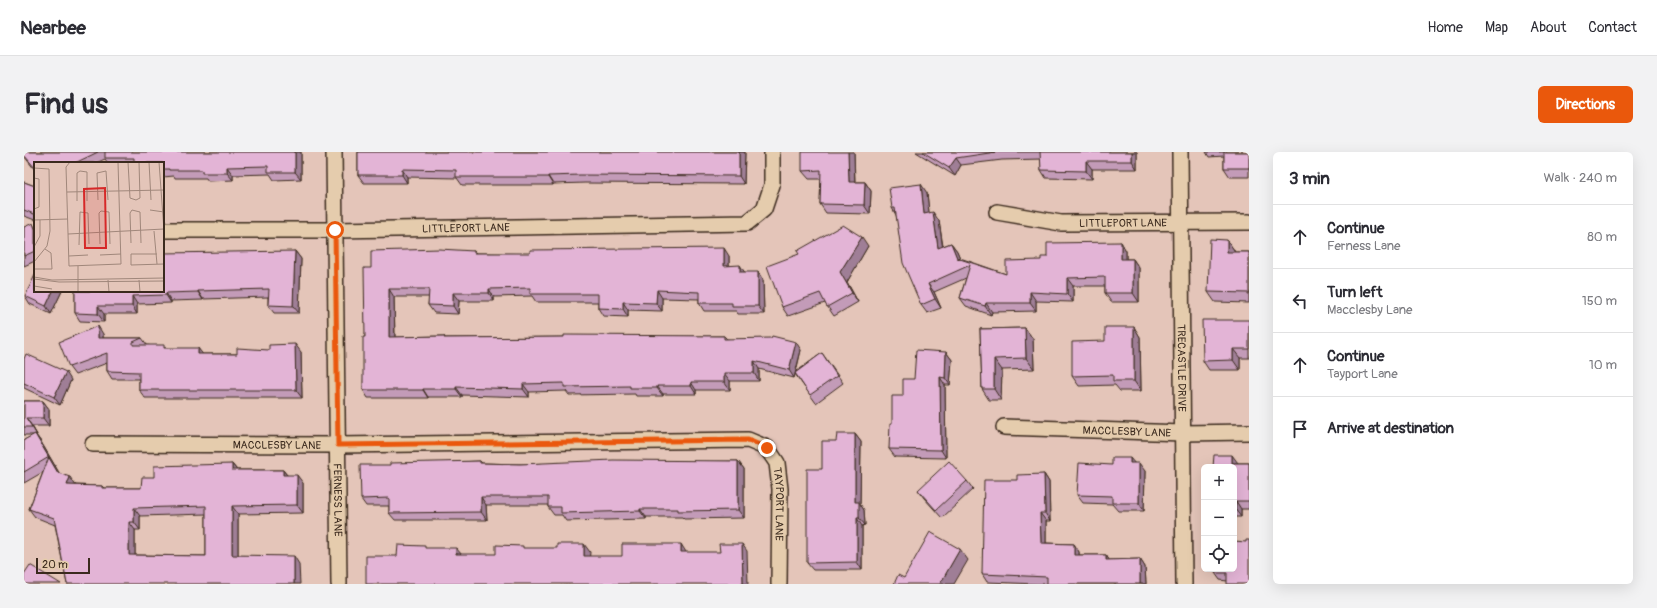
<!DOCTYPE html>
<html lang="en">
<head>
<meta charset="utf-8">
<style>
	body { margin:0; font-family:Pangolin,sans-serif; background:#f2f2f3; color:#2b2b33 }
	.controls { position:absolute; right:12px; bottom:12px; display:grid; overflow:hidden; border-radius:6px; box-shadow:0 4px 16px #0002 }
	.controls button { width:36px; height:36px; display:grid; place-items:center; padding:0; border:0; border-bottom:1px solid #e1e1e2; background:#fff; color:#2b2b33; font:20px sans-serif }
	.scale { position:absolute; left:12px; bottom:10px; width:54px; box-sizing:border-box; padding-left:4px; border:2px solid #3b2a1e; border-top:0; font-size:11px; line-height:14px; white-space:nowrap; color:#3b2a1e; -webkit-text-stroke:3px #e5ccad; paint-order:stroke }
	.stop { position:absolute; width:12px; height:12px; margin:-9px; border:3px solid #ea580c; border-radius:50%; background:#fff }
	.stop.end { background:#ea580c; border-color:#fff; box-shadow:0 1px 4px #0008 }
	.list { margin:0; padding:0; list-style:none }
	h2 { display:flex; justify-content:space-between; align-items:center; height:52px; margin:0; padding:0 16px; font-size:17px }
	h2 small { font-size:13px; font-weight:400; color:#7c7c81 }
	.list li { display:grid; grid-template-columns:26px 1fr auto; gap:12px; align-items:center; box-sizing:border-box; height:64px; padding:0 16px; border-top:1px solid #e1e1e2 }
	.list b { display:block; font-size:15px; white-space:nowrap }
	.list p { margin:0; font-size:13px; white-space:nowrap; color:#7c7c81 }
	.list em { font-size:13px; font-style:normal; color:#7c7c81 }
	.icon { flex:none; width:22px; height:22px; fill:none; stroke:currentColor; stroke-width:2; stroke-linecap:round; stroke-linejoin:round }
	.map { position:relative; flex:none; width:1225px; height:432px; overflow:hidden; border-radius:6px }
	header { display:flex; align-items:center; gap:24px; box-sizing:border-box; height:56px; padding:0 20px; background:#fff; border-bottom:1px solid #e1e1e2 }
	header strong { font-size:19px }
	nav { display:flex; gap:22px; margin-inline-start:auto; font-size:14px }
	.intro { display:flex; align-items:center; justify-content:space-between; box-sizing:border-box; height:96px; padding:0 24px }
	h1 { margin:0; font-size:28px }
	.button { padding:10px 18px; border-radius:6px; background:#ea580c; color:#fff; font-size:14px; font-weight:700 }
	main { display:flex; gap:24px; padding:0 24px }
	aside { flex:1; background:#fff; border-radius:6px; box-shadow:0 4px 16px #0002 }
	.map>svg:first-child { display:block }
</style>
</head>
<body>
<header>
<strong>Nearbee</strong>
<nav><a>Home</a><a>Map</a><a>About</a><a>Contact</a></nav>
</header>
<div class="intro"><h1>Find us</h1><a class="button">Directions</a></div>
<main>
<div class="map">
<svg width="1225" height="432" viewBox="0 0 1225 432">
	<rect width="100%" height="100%" fill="#e4c5b9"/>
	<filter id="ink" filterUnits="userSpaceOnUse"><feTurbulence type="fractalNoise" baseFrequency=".025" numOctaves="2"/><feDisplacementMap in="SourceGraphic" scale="8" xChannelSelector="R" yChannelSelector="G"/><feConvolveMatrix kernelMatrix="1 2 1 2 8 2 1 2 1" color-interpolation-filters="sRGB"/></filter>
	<g filter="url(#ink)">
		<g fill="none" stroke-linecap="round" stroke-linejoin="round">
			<g stroke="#3b2a1e" stroke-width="18">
				<g id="street">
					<path id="s1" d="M310 0 315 432"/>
					<path id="s2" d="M1156 0 1160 432"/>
					<path id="s3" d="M973 60 1037 71 1225 70"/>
					<path id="s4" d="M139 78H311L723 71 740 57 748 33V0"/>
					<path id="s5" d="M980 275 1159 281 1225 280"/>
					<path id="s6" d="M69 292 314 293 724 288 743 296 753 311 756 337 755 432"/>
				</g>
			</g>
			<use href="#street" stroke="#e5ccad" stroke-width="15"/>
		</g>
		<g fill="#c39bb8" stroke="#3b2a1e" fill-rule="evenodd">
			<polygon points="0,0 277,0 277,27 250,28 246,22 209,23 209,28 184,29 182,26 151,26 150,24 139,25 139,11 84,11 81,7 72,11 11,11 11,18 0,4"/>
			<polygon points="334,0 721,0 720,32 561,31 529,32 529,33 438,33 433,26 383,25 383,31 340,31 334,23"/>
			<polygon points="830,0 831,30 841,30 847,39 846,62 802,61 796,52 797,27 785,27 778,19"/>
			<polygon points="892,0 1113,0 1113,17 1068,17 1068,27 1022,26 1017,18 1017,7 978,8 937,13 931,24"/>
			<polygon points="1182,0 1225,0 1225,25 1206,25 1200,16 1200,4 1185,5"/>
			<polygon points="0,30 11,34 11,68 0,64"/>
			<polygon points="903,41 905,61 915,69 919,94 927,91 933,99 936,106 982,122 1017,108 1023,105 1097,90 1102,99 1102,107 1109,107 1115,116 1115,150 1087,150 1081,141 1081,134 1049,134 1049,150 1012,149 1012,159 968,160 967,163 942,154 936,146 942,126 910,140 917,156 903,161 897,153 872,63 868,56"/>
			<polygon points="11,74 11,109 0,114 0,75"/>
			<polygon points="1203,88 1210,98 1210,100 1225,100 1225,151 1191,150 1184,140"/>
			<polygon points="844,94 823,130 834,150 810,164 801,151 764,164 758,155"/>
			<polygon points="271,99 277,107 275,161 250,161 244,153 244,145 179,147 179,148 147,149 147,151 113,152 113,162 80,162 80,170 56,169 51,161 51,139"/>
			<polygon points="450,99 452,101 705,104 705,113 739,128 740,162 714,162 712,159 680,159 675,151 675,147 638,146 638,159 604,158 604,165 579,164 574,156 574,150 512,150 508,144 470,145 470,149 435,149 434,162 410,161 404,153 405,145 370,145 371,185 420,184 421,186 700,184 703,187 777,198 772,220 798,201 819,231 792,251 771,222 770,226 735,217 735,229 706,229 706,238 672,238 672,242 639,242 639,244 612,244 611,242 545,243 542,239 505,240 505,245 438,243 438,245 404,245 404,246 344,246 339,238 341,185 347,116"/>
			<polygon points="38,139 27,162 6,152 1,144"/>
			<polygon points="1225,168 1225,206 1216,206 1216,218 1185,218 1179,209"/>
			<polygon points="1110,175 1116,185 1117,239 1096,239 1091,233 1055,234 1048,224 1081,189"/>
			<polygon points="1001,176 1009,187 1010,217 978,218 977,248 965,248 958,237 956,177"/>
			<polygon points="79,182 79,186 118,186 123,193 179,202 213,202 277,200 278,246 121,246 115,238 115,227 88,227 83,219 83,211 51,223 45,215"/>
			<polygon points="922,200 928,208 926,233 921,233 922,306 871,305 865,297 879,244 890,227"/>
			<polygon points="0,207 47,228 36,253 0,236"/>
			<path d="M0 249H19L25 257V274H8L13 283H12L17 290 35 321 52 333 78 334 80 336H117L130 325 208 312 213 318H259L263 323 279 331V361L214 362V403L275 412 43 432 31 373 11 365 5 357 19 320 0 331V288L10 283H0ZM182 362V404L111 403V378H116V364Z"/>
			<polygon points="831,282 837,290 836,352 840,358 841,373 838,374 838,418 789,418 783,411 798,317 812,289"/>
			<polygon points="456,309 458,311 496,312 714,309 720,317 720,366 660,367 658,365 622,365 622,367 542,369 538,363 530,363 524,355 524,353 462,353 463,368 371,368 365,361 365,354 342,354 337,347 366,313"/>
			<polygon points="1110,311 1121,319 1120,359 1094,359 1088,352 1059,351 1053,343 1088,313"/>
			<polygon points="1214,311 1225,311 1225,357 1217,357 1217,365 1210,365 1210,315"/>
			<polygon points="1020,322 1025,330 1026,369 1022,369 1022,391 1050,392 1055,400 1055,403 1082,403 1085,408 1116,407 1121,415 1122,432 1013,432 963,430 958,422 993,328"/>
			<polygon points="943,329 949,337 918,366 900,346 894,338"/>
			<polygon points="1225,388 1203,429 1196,428 1191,421 1222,390"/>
		</g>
		<g fill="#9f7e96" stroke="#3b2a1e">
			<polygon points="271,0 277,0 277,27 271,20"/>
			<polygon points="715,0 721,0 720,32 715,24"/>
			<polygon points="824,0 830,0 831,39 825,30"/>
			<polygon points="1108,0 1113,0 1113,17 1108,9"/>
			<polygon points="932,6 937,13 931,24 925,16"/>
			<polygon points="1062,9 1068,17 1068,27 1062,19"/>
			<polygon points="203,15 209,23 209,28 203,21"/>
			<polygon points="378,17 383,25 383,31 378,23"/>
			<polygon points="524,24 529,32 529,33 524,25"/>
			<polygon points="841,30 847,39 846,62 840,53"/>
			<polygon points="897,32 903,41 906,70 900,62"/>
			<polygon points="909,60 915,69 920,105 914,96"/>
			<polygon points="838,85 844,94 823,130 834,150 828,141 816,120"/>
			<polygon points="1203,88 1210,98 1210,110 1203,100"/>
			<polygon points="1097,90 1102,99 1102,116 1097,107"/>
			<polygon points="927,91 933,99 939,114 933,106"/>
			<polygon points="700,96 705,104 705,122 700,114"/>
			<polygon points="271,99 277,107 275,161 269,154"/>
			<polygon points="1109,107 1115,116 1115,150 1109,141"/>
			<polygon points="716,113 721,121 716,120"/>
			<polygon points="734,120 739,128 740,162 734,154"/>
			<polygon points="1043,126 1049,134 1049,150 1043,142"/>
			<polygon points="904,132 910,140 917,156 911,147"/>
			<polygon points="365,137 370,145 371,193 365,185"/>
			<polygon points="465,137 470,145 470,149 465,141"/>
			<polygon points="633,138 638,146 638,159 632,151"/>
			<polygon points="29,139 38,139 27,162 22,154"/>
			<polygon points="174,139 179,147 179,148 174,140"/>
			<polygon points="1006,140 1012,149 1012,159 1006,151"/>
			<polygon points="142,141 147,149 147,151 142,143"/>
			<polygon points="429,141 435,149 434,162 429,154"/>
			<polygon points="108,144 113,152 113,162 108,154"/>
			<polygon points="599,150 604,158 604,165 599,157"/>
			<polygon points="962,151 968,160 967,163 961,154"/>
			<polygon points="74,154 80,162 80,170 74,162"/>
			<polygon points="74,174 79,182 79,194 74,186"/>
			<polygon points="1110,175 1116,185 1117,239 1110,229"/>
			<polygon points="1001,176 1009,187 1010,217 1002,206"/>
			<polygon points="772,190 777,198 770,226 765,218"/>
			<polygon points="271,192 277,200 278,246 272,238"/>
			<polygon points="174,196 180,204 174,202"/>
			<polygon points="1209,197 1216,206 1216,218 1209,208"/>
			<polygon points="922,200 928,208 926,233 921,226"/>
			<polygon points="970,207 978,218 977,248 970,237"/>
			<polygon points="730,209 735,217 735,229 730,221"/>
			<polygon points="42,220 47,228 36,253 30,245"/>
			<polygon points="700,221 706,229 706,238 700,230"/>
			<polygon points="916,225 921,233 922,306 917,298"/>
			<polygon points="667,230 672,238 672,242 667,234"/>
			<polygon points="499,232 505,240 505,245 499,237"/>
			<polygon points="633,234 639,242 639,244 633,236"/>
			<polygon points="432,235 438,243 438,245 432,237"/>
			<polygon points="399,237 404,245 404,246 399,238"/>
			<polygon points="19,249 25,257 25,274 19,266"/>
			<polygon points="2,266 8,274 13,283 8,275"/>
			<polygon points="11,282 17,290 40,329 34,321"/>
			<polygon points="831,282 837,290 836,352 840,358 841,373 835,366 831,350"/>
			<polygon points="1208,303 1214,311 1208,311"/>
			<polygon points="1106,306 1112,313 1106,311"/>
			<polygon points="714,309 720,317 720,366 714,358"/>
			<polygon points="1115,311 1121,319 1120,359 1115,351"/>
			<polygon points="208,312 214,320 208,318"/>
			<polygon points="259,318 265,326 259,323"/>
			<polygon points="1020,322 1025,330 1026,369 1021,361"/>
			<polygon points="273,323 279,331 279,361 273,353"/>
			<polygon points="46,325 52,334 43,333"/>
			<polygon points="457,345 462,353 463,368 457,360"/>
			<polygon points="1212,349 1217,357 1217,365 1211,357"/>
			<polygon points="208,354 214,362 214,411 208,403"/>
			<polygon points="110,356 116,364 116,378 110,370"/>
			<polygon points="616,357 622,365 622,367 616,359"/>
			<polygon points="1016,361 1022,369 1022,399 1017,391"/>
			<polygon points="833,366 838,374 838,418 833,410"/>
			<polygon points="105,370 111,378 111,411 105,403"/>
			<polygon points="560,392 566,400 565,412 560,404"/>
			<polygon points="657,392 662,400 662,408 657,400"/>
			<polygon points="718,392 723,399 724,432 719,432"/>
			<polygon points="1050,392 1055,400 1055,411 1050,403"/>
			<polygon points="432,396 438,403 432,402"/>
			<polygon points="936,397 944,408 930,432 916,432"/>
			<polygon points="1082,403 1087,411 1082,408"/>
			<polygon points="270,404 275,412 276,432 270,432"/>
			<polygon points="1116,407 1121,415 1122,432 1116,432"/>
		</g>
		<g fill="#e3b4d6" stroke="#3b2a1e" fill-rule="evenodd">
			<polygon points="0,0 74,0 51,11 11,11 11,16 0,3"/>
			<polygon points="81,0 271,0 271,20 244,20 244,14 203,15 203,21 178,21 178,18 145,18 145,17 139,17 139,11 110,11 110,6 81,6"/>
			<polygon points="334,0 715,0 715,24 556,23 524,24 524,25 432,25 432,18 378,17 378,23 334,23"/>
			<polygon points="778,0 824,0 825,30 841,30 840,53 796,52 797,18 778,19"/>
			<polygon points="899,0 972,0 932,6 925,16"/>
			<polygon points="1016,0 1108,0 1108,9 1062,9 1062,19 1017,18"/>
			<rect x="1200" y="0" width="25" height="16"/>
			<polygon points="0,30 11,34 11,59 10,62 0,58"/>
			<polygon points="897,32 900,62 909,60 914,96 927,91 933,106 982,122 982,109 1017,108 1017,105 1023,105 1023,91 1097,90 1097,107 1109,107 1109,141 1081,141 1081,125 1043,126 1043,142 1006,140 1006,151 962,151 961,154 936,146 946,113 904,132 911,147 897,153 879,111 871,56 868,56 865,36"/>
			<polygon points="9,71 11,77 11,99 0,104 0,75"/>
			<polygon points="819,73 838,85 816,120 828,141 803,155 796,141 758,155 743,114 775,102 773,99"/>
			<polygon points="1186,87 1203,88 1203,100 1225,100 1225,141 1184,140"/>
			<polygon points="700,96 700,114 716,113 716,120 734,120 734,154 708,154 708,151 675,151 675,140 633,138 632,151 599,150 599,157 574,156 574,142 506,142 506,136 465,137 465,141 429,141 429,154 404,153 405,137 365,137 365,185 420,184 420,186 540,185 540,183 700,184 700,187 747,186 748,184 772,190 765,218 730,209 730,221 700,221 700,230 667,230 667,234 633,234 633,236 606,236 606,234 540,235 540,231 499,232 499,237 432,235 432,237 399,237 399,238 339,238 339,185 341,185 340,116 347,116 347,99 415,97 450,99 450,101 506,101 506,98"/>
			<polygon points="271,99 269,154 244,153 245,137 174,139 174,140 142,141 142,143 108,144 108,154 74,154 74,162 51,161 51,139 139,139 139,101"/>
			<polygon points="11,123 11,139 29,139 22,154 1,144"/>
			<polygon points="1178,168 1225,168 1225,197 1209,197 1209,208 1179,209"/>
			<polygon points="74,174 74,186 118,186 109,190 109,193 140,193 140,196 174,196 174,202 213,202 213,196 245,198 245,193 271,192 272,238 115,238 115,220 83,219 83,201 45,215 35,190"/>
			<polygon points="1081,175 1110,175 1110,229 1089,229 1089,223 1048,224 1048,190 1081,189"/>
			<polygon points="1001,176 1002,206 970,207 970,237 958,237 956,177"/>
			<polygon points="892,198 922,200 921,226 916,225 917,298 865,297 866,272 868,272 868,244 879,244 879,227 890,227"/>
			<polygon points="798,201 813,224 786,243 771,221"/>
			<polygon points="2,202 42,220 30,245 0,231 0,207"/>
			<polygon points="0,249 19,249 19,266 2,266 8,275 0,275"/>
			<path d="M11 282 34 321 46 325 43 333 78 334V336H117L118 325H130V314L208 312V318H259V323H273V353L208 354V403L270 404V432H43L30 366 5 357 25 305 0 320V288ZM182 354V404L105 403V370H110V356Z"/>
			<polygon points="813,282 831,282 831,350 835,350 835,366 833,366 833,410 783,411 783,317 798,317 798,289 812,289"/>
			<polygon points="1190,303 1208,303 1208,311 1225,311 1225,349 1212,349 1211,357 1210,357 1210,315 1189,315"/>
			<polygon points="1088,306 1106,306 1106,311 1115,311 1115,351 1088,351 1088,344 1053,343 1055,311 1088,313"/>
			<polygon points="589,308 714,309 714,358 654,359 654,357 616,357 616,359 537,361 537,355 524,355 524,345 457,345 457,360 365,361 365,346 337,347 336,313 366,313 366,311 456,309 456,311 496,312"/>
			<polygon points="925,309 943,329 912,358 894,338"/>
			<polygon points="1020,322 1021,361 1016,361 1017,391 1050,392 1050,403 1082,403 1082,408 1116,407 1116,432 1023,432 1023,425 958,422 960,328 993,328 993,323"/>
			<polygon points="906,380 936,397 916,432 870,432 874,423 880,426"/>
			<polygon points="1222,388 1225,388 1225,432 1203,432 1203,421 1191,421 1191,417 1210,417 1210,389 1222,390"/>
			<polygon points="533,392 560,392 560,404 598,404 598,392 657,392 657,400 696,400 695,392 718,392 719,432 342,432 342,404 373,404 374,393 401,394 401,396 432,396 432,402 472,402 472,393 499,394 499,396 533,396"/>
			<polygon points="6,413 37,432 0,432 0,422"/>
		</g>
	</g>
	<g fill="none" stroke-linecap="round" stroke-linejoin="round" filter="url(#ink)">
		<polyline stroke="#ea580c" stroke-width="5" points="311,78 314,293 724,288 743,296"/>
	</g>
	<g text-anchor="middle" stroke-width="3" stroke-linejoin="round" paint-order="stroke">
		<g font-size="11" fill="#3b2a1e" stroke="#e5ccad">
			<text dy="4" stroke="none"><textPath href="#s3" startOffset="127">LITTLEPORT LANE</textPath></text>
			<text dy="4" stroke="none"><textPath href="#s4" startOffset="303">LITTLEPORT LANE</textPath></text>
			<text dy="4" stroke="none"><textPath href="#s2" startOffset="216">TRECASTLE DRIVE</textPath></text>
			<text dy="4" stroke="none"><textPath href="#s5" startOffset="123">MACCLESBY LANE</textPath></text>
			<text dy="4" stroke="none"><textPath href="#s6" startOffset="184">MACCLESBY LANE</textPath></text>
			<text dy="4" stroke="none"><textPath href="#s1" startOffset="348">FERNESS LANE</textPath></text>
			<text dy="4" stroke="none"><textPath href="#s6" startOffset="735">TAYPORT LANE</textPath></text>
		</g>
	</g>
	<g transform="translate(10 10)">
		<rect width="130" height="130" fill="#e4c5b9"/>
		<path fill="none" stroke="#a0877b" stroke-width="1" d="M36 0 32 5 35 104 87 102 84 0M94 0 96 36 102 38 106 36 105 0M115 0 117 38M125 0 130 69M0 6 15 7 16 69 13 84 0 100M0 16 5 17V45L0 47M33 30 130 28M64 38 63 11 72 9 74 38M43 39V11L46 9 53 10V39M116 48 130 50M0 58 34 57M120 69 123 102M34 72 130 67M97 81 96 51 98 48 106 50 107 81M66 82 65 51 67 49 75 50 76 82M45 83 46 50 54 51 55 82M0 85 6 74V58M123 92H97V103L130 102M66 93 87 92M35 94 54 93M0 107H18L17 91 11 87M0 115 18 118 130 116M0 117 25 120 130 119M74 118 75 130M105 118 106 130M0 124 18 127M44 130V104"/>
		<path fill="#d62828" fill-opacity="0.15" stroke="#d62828" stroke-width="2" d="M71 26 72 86H51L50 27Z"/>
		<rect width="130" height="130" fill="none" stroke="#3b2a1e" stroke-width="2"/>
	</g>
</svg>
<div class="controls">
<button>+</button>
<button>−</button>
<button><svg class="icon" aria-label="locate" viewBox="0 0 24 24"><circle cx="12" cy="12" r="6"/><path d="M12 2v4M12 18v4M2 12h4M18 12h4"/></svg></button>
</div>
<div class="scale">20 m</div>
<div class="stop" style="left:311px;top:78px"></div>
<div class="stop end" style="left:743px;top:296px"></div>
</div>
<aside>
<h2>3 min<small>Walk · 240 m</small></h2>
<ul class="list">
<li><svg class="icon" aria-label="ahead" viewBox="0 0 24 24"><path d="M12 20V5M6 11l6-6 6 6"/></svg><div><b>Continue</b><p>Ferness Lane</p></div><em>80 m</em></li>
<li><svg class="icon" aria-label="left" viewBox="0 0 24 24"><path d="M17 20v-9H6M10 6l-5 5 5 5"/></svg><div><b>Turn left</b><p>Macclesby Lane</p></div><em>150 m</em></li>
<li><svg class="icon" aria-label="ahead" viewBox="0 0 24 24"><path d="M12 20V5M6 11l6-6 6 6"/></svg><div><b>Continue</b><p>Tayport Lane</p></div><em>10 m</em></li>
<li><svg class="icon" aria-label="arrive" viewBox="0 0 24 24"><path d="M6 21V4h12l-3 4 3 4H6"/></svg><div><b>Arrive at destination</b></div></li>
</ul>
</aside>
</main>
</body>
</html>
